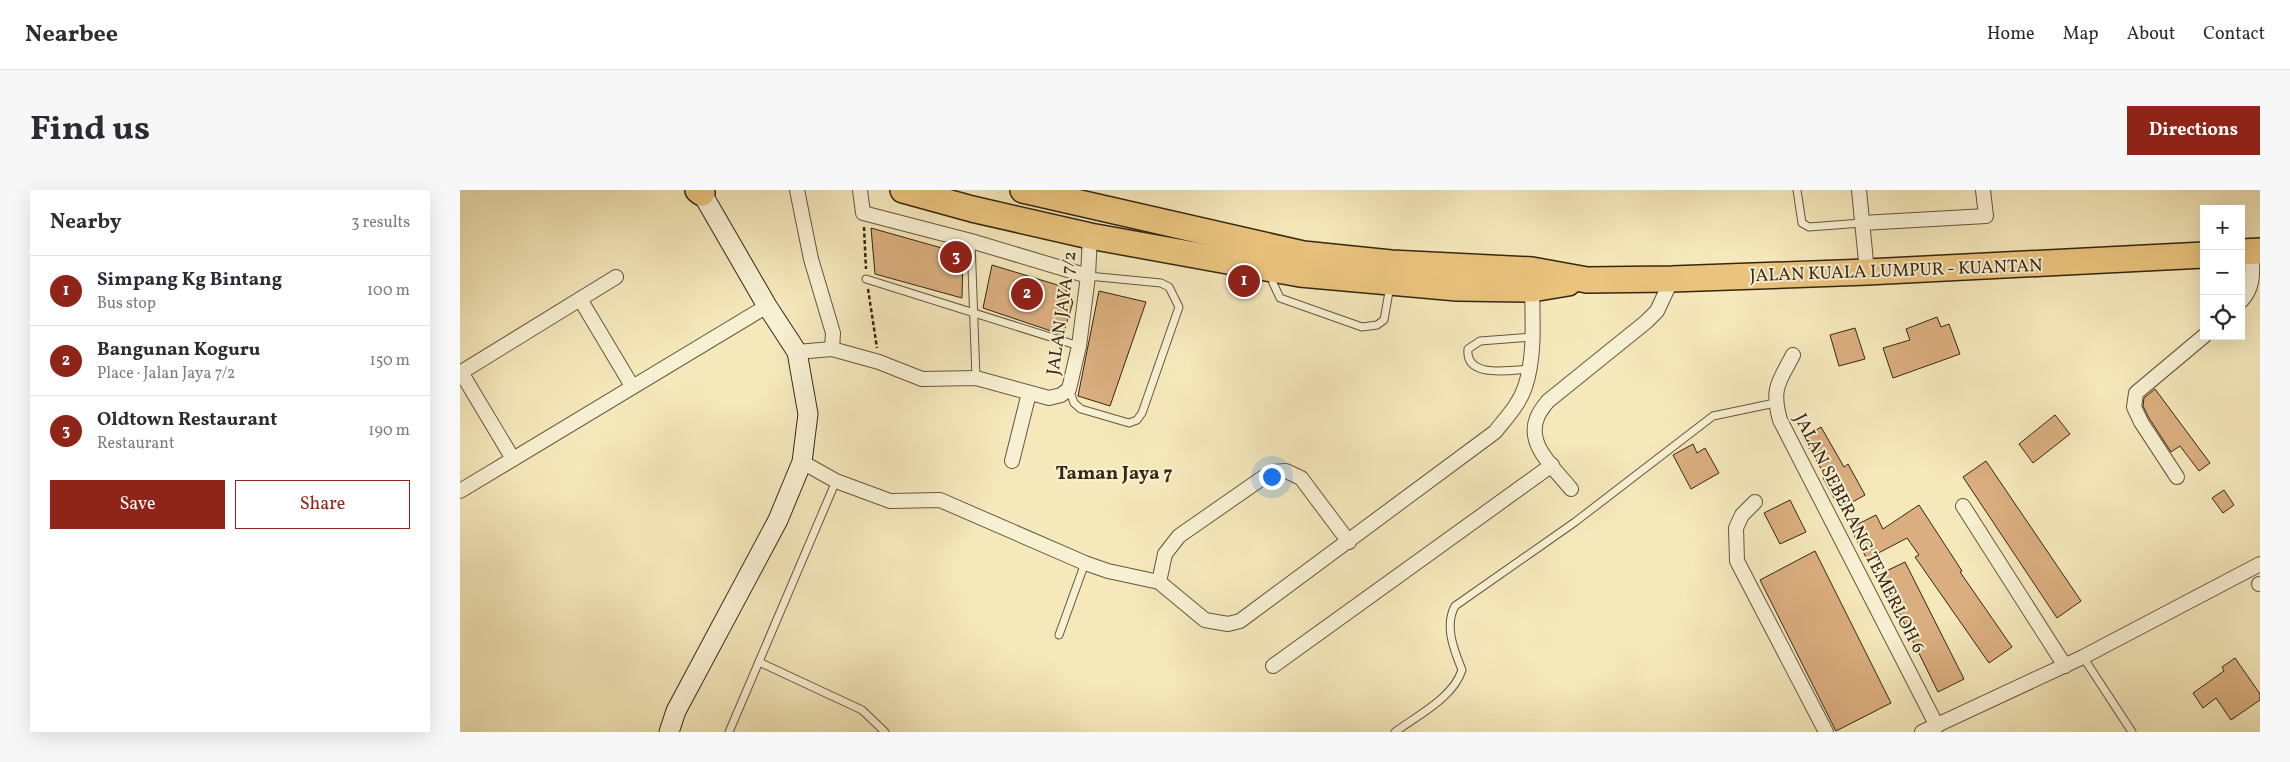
<!DOCTYPE html>
<html lang="en">
<head>
<meta charset="utf-8">
<style>
	body { margin:0; font-family:Vollkorn,serif; background:#f7f7f7; color:#2b2b33 }
	.controls { position:absolute; right:15px; top:15px; display:grid; overflow:hidden; border-radius:0px; box-shadow:0 5px 20px #0002 }
	.controls button { width:45px; height:45px; display:grid; place-items:center; padding:0; border:0; border-bottom:1px solid #e1e1e2; background:#fff; color:#2b2b33; font:25px sans-serif }
	.you { position:absolute; left:811px; top:286px; width:18px; height:18px; margin:-12px; border:4px solid #fff; border-radius:50%; background:#1a73e8; box-shadow:0 0 0 8px #1a73e833 }
	.badge { display:grid; place-items:center; width:32px; height:32px; border-radius:50%; background:#8f2418; color:#fff; font-size:16px; font-weight:700 }
	.pin { position:absolute; translate:-50% -50%; border:2px solid #fff; box-shadow:0 1px 5px #0006 }
	.list { margin:0; padding:0; list-style:none }
	h2 { display:flex; justify-content:space-between; align-items:center; height:65px; margin:0; padding:0 20px; font-size:21px }
	h2 small { font-size:16px; font-weight:400; color:#7c7c81 }
	.list li { display:grid; grid-template-columns:32px 1fr auto; gap:15px; align-items:center; box-sizing:border-box; height:70px; padding:0 20px; border-top:1px solid #e1e1e2 }
	.list b { display:block; font-size:19px; white-space:nowrap }
	.list p { margin:0; font-size:16px; white-space:nowrap; color:#7c7c81 }
	.list em { font-size:16px; font-style:normal; color:#7c7c81 }
	.actions { display:flex; gap:10px; padding:15px 20px }
	.actions a { flex:1; padding:11px 0; border:1px solid #8f2418; border-radius:0px; text-align:center; font-size:18px; color:#8f2418 }
	.actions .main { background:#8f2418; color:#fff }
	.icon { flex:none; width:28px; height:28px; fill:none; stroke:currentColor; stroke-width:2; stroke-linecap:round; stroke-linejoin:round }
	.map { position:relative; flex:none; width:1800px; height:542px; overflow:hidden; border-radius:0px }
	header { display:flex; align-items:center; gap:30px; box-sizing:border-box; height:70px; padding:0 25px; background:#fff; border-bottom:1px solid #e1e1e2 }
	header strong { font-size:24px }
	nav { display:flex; gap:28px; margin-inline-start:auto; font-size:18px }
	.intro { display:flex; align-items:center; justify-content:space-between; box-sizing:border-box; height:120px; padding:0 30px }
	h1 { margin:0; font-size:35px }
	.button { padding:12px 22px; border-radius:0px; background:#8f2418; color:#fff; font-size:18px; font-weight:700 }
	main { display:flex; gap:30px; padding:0 30px }
	aside { flex:1; background:#fff; border-radius:0px; box-shadow:0 5px 20px #0002 }
	.map>svg:first-child { display:block }
</style>
</head>
<body>
<header>
<strong>Nearbee</strong>
<nav><a>Home</a><a>Map</a><a>About</a><a>Contact</a></nav>
</header>
<div class="intro"><h1>Find us</h1><a class="button">Directions</a></div>
<main>
<aside>
<h2>Nearby<small>3 results</small></h2>
<ul class="list">
<li><span class="badge">1</span><div><b>Simpang Kg Bintang</b><p>Bus stop</p></div><em>100 m</em></li>
<li><span class="badge">2</span><div><b>Bangunan Koguru</b><p>Place · Jalan Jaya 7/2</p></div><em>150 m</em></li>
<li><span class="badge">3</span><div><b>Oldtown Restaurant</b><p>Restaurant</p></div><em>190 m</em></li>
</ul>
<div class="actions"><a class="main">Save</a><a>Share</a></div>
</aside>
<div class="map">
<svg width="1800" height="542" viewBox="0 0 1800 542">
	<rect width="100%" height="100%" fill="#f5e8bb"/>
	<filter id="stains"><feTurbulence type="fractalNoise" baseFrequency=".004" numOctaves="4"/><feColorMatrix values="0 0 0 0 .2 0 0 0 0 .09 0 0 0 0 .02 0 0 0 .5 -.17"/></filter>
	<radialGradient id="worn" r=".72"><stop offset=".6" stop-color="#630" stop-opacity="0"/><stop offset="1" stop-color="#630" stop-opacity=".3"/></radialGradient>
	<g fill="#daae7f" stroke="#362612">
		<polygon points="411,38 503,64 502,108 415,84"/>
		<polygon points="532,75 604,97 613,112 603,145 523,118"/>
		<polygon points="639,101 686,112 650,216 618,206"/>
		<polygon points="1477,127 1481,137 1489,134 1500,164 1433,188 1423,158 1450,150 1446,139"/>
		<polygon points="1395,138 1405,169 1379,176 1370,145"/>
		<polygon points="1695,199 1750,273 1739,281 1720,256 1711,262 1689,228 1683,216 1684,208"/>
		<polygon points="1595,225 1610,244 1573,273 1559,254"/>
		<polygon points="1361,237 1384,277 1388,274 1405,305 1380,319 1363,288 1366,287 1343,248"/>
		<polygon points="1233,254 1237,263 1245,258 1259,283 1231,299 1213,265"/>
		<polygon points="1526,271 1621,411 1597,428 1503,287"/>
		<polygon points="1764,300 1774,315 1763,323 1752,308"/>
		<polygon points="1330,310 1346,342 1320,354 1304,323"/>
		<polygon points="1459,315 1502,381 1500,382 1552,457 1529,473 1455,367 1459,365 1447,348 1407,369 1390,338 1416,325 1423,339"/>
		<polygon points="1355,361 1431,513 1376,541 1300,390"/>
		<polygon points="1445,372 1504,489 1478,502 1420,384"/>
		<polygon points="1775,468 1800,504 1800,510 1771,530 1756,508 1743,518 1733,503 1764,481 1762,477"/>
	</g>
	<g fill="none" stroke-linecap="round" stroke-linejoin="round">
		<g stroke="#66563c" stroke-width="9">
			<g id="lane">
				<polyline points="1337,0 1342,33 1349,37 1402,33"/>
				<polyline points="511,51 516,188"/>
				<polyline points="811,83 813,93 820,108 902,137 917,135 924,130 930,96"/>
				<polyline points="406,89 619,156"/>
				<path d="M1070 179C1051 180 1005 189 1008 159L1020 151 1072 147"/>
				<polyline points="609,199 614,213 621,219 669,233 677,230 682,223 719,117 709,97 701,93 628,86"/>
				<polyline points="599,445 625,373"/>
				<polyline points="1623,467 1672,542"/>
				<polyline points="299,472 402,520 425,542"/>
				<polyline points="269,542 376,291"/>
				<path d="M935 542C958 525 993 508 1002 480 994 460 984 436 995 416L1115 332 1253 226 1315 213"/>
			</g>
		</g>
		<g stroke="#66563c" stroke-width="16">
			<g id="street">
				<polyline points="337,0 351,69 373,143 372,159"/>
				<polyline points="400,0 403,23 511,51 628,86"/>
				<polyline points="1399,0 1407,82"/>
				<polyline points="1402,33 1526,26 1523,0"/>
				<polyline points="120,109 172,196"/>
				<path d="M1781 111C1795 97 1792 80 1792 62"/>
				<polyline points="337,162 372,159 419,172 462,189 516,188 589,208 601,205 609,199 619,156 628,86 630,46"/>
				<path d="M1333 165C1319 192 1311 198 1320 230L1477 536"/>
				<polyline points="1,182 53,269"/>
				<polyline points="0,183 156,87"/>
				<polyline points="552,271 569,203"/>
				<path d="M342 272 376 291 430 311 480 310 625 373 648 381 699 392 745 430 768 434 780 431 1035 242C1046 228 1059 215 1065 197 1076 164 1072 126 1072 92"/>
				<polyline points="1717,287 1681,232 1674,217 1676,203 1744,146"/>
				<path d="M1111 299C1095 279 1066 255 1077 228 1079 222 1084 216 1088 211L1186 132 1197 121 1212 89"/>
				<polyline points="0,301 307,116"/>
				<polyline points="1295,312 1282,325 1276,338 1277,371 1366,542"/>
				<polyline points="1503,316 1605,476"/>
				<polyline points="699,392 705,364 719,346 811,282 826,281 841,288 889,352"/>
				<polyline points="1799,394 1800,394"/>
				<polyline points="813,476 1092,275"/>
				<polyline points="1462,542 1623,467 1800,374"/>
			</g>
		</g>
		<g stroke="#362612" stroke-width="21">
			<polyline id="secondary" points="209,542 216,521 318,330 342,272 348,224 337,162 307,116 240,0"/>
		</g>
		<g stroke="#362612" stroke-width="28">
			<g id="highway">
				<polyline points="238,0 242,3"/>
				<polyline points="443,0 512,19 630,46 840,84 997,98 1072,99 1108,93"/>
				<polyline points="563,0 843,64 931,73 1072,80 1127,90 1212,89 1407,82 1744,65"/>
				<polyline points="1781,62 1800,61"/>
			</g>
		</g>
		<g stroke="#362612" stroke-width="2.5" stroke-dasharray="4 2.5" stroke-linecap="butt">
			<polyline points="404,37 406,79"/>
			<polyline points="408,99 417,158"/>
		</g>
		<use href="#lane" stroke="#f8f0d3" stroke-width="7"/>
		<use href="#street" stroke="#f8f0d3" stroke-width="14"/>
		<use href="#secondary" stroke="#f8f0d3" stroke-width="19"/>
		<use href="#highway" stroke="#eac47e" stroke-width="25"/>
	</g>
	<g text-anchor="middle" stroke-width="4" stroke-linejoin="round" paint-order="stroke">
		<g font-size="18" fill="#362612" stroke="#f8f0d3">
			<text transform="translate(1436 80) rotate(-2)" y="6">JALAN KUALA LUMPUR - KUANTAN</text>
			<text transform="translate(601 123) rotate(-82)" y="6">JALAN JAYA 7/2</text>
			<text transform="translate(1400 343) rotate(63)" y="6">JALAN SEBERANG TEMERLOH 6</text>
		</g>
		<g font-size="19" font-weight="bold" fill="#362612" stroke="#f8f0d3">
			<text x="654" y="289">Taman Jaya 7</text>
		</g>
	</g>
	<rect width="100%" height="100%" filter="url(#stains)"/>
	<rect width="100%" height="100%" fill="url(#worn)"/>
</svg>
<div class="controls">
<button>+</button>
<button>−</button>
<button><svg class="icon" aria-label="locate" viewBox="0 0 24 24"><circle cx="12" cy="12" r="6"/><path d="M12 2v4M12 18v4M2 12h4M18 12h4"/></svg></button>
</div>
<div class="you"></div>
<div class="pin badge" style="left:784px;top:91px">1</div>
<div class="pin badge" style="left:567px;top:104px">2</div>
<div class="pin badge" style="left:496px;top:67px">3</div>
</div>
</main>
</body>
</html>
